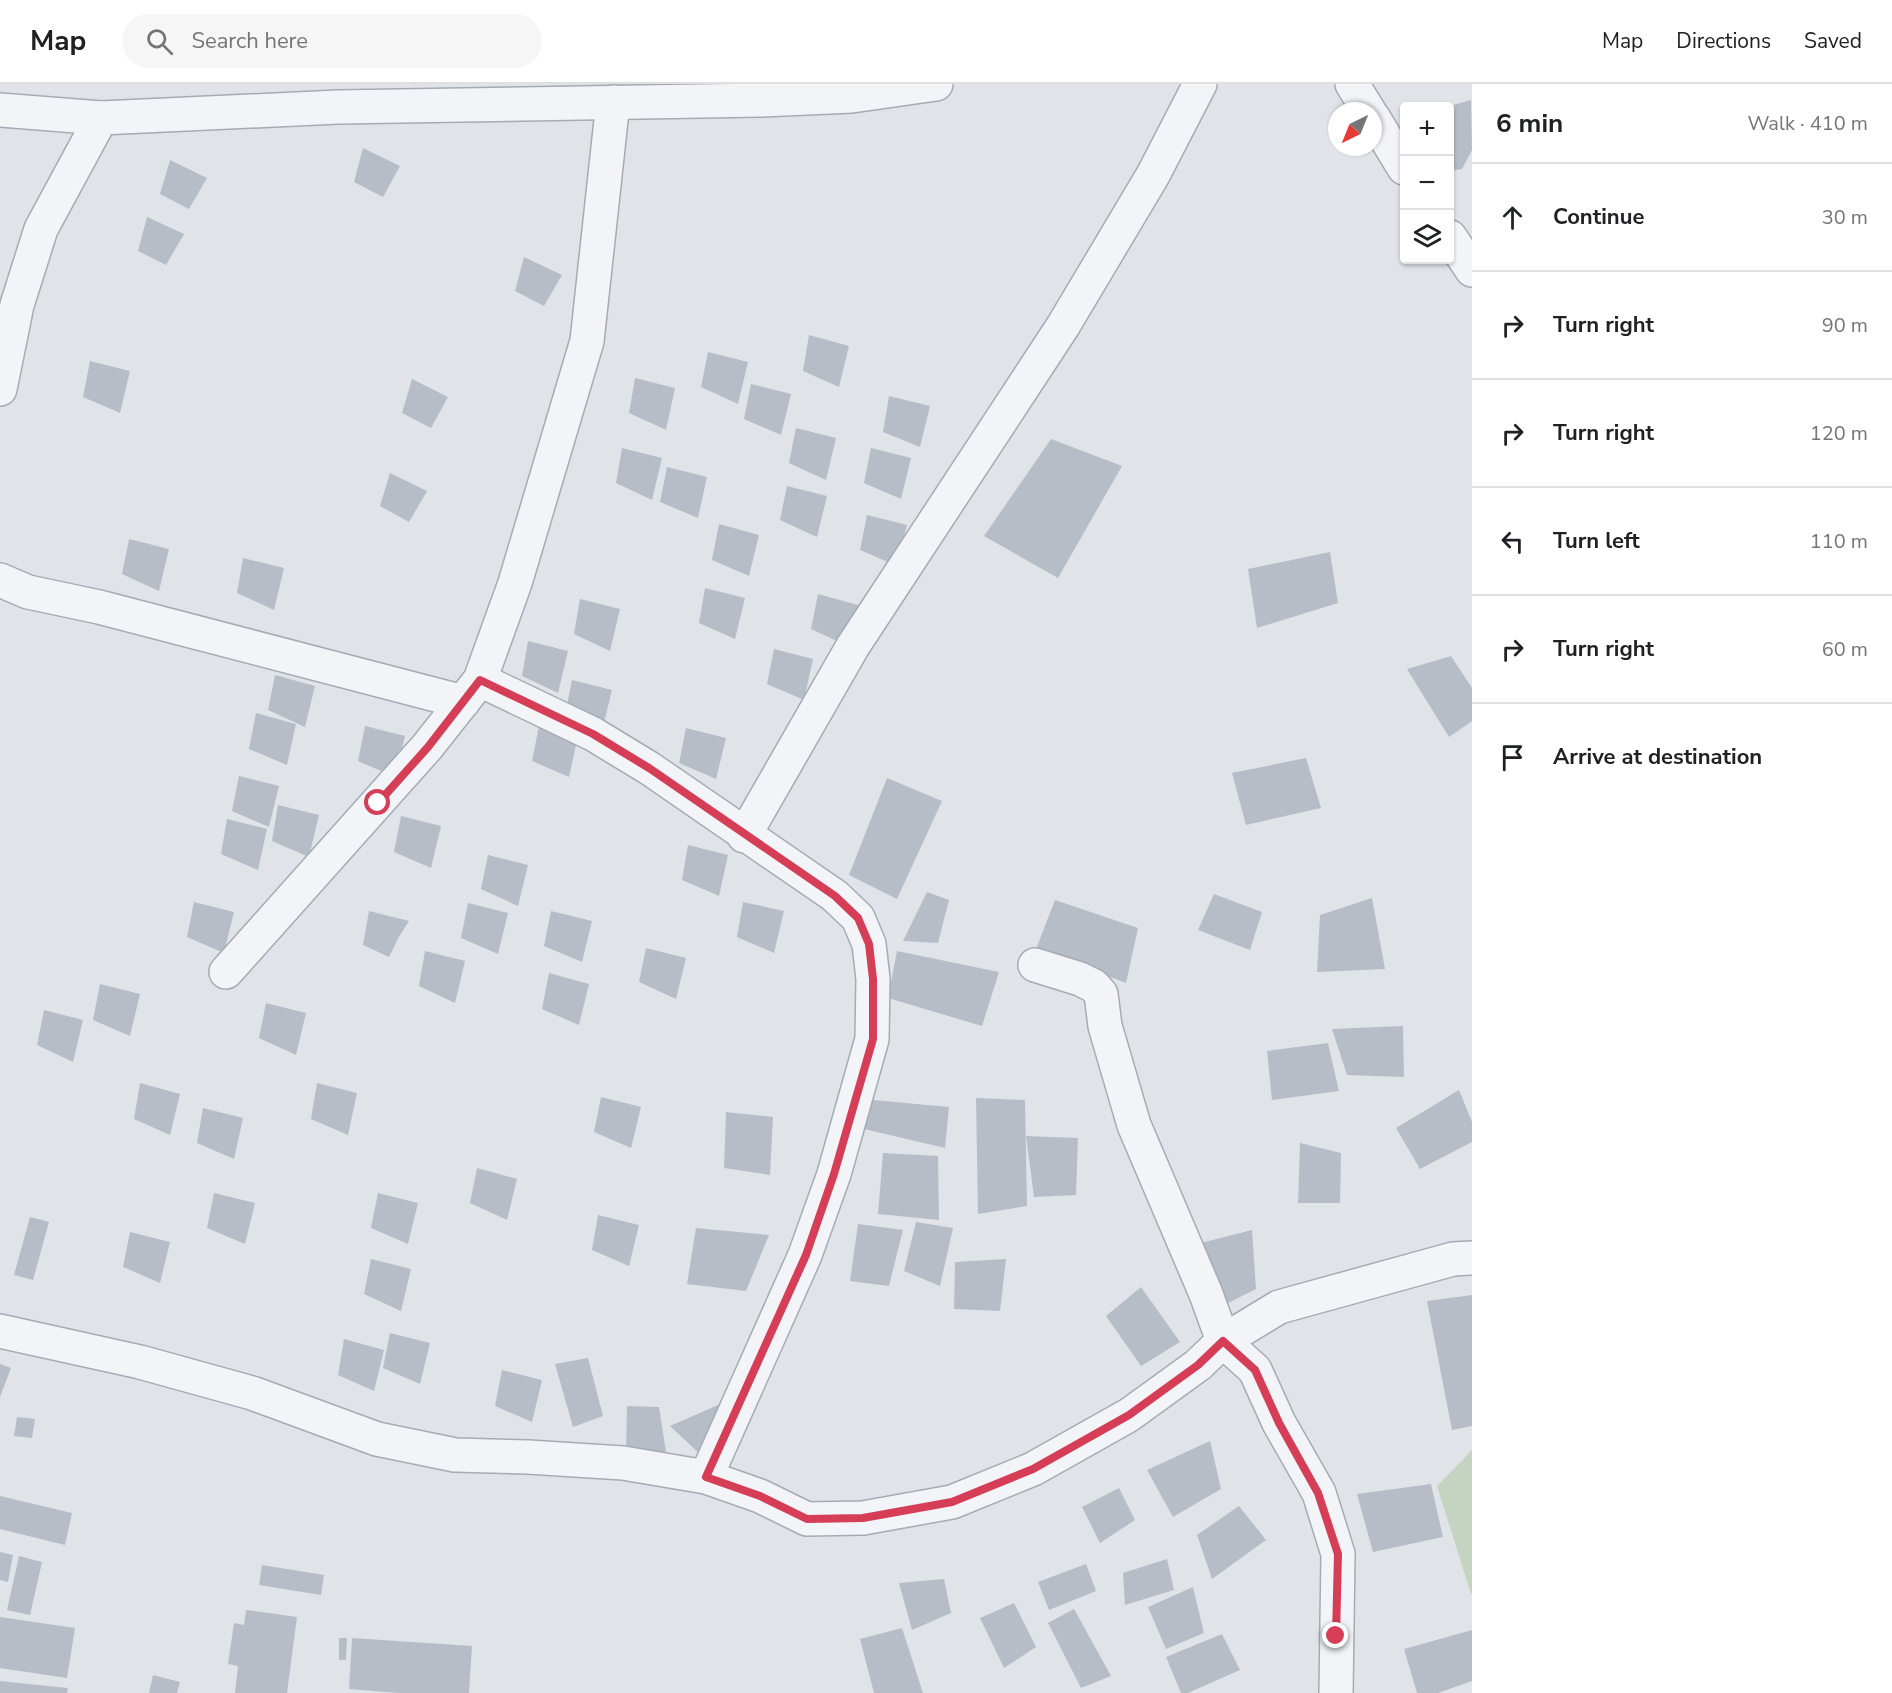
<!DOCTYPE html>
<html lang="en">
<head>
<meta charset="utf-8">
<style>
	body { margin:0; font-family:"Nunito Sans",sans-serif; background:#f6f6f6; color:#202124 }
	.controls { position:absolute; right:18px; top:18px; display:grid; overflow:hidden; border-radius:6px; box-shadow:0 2px 4px #0004 }
	.controls button { width:54px; height:54px; display:grid; place-items:center; padding:0; border:0; border-bottom:2px solid #e0e0e0; background:#fff; color:#202124; font:30px sans-serif }
	.compass { position:absolute; left:1328px; top:18px; width:54px; height:54px; border-radius:50%; background:#fff; box-shadow:0 2px 4px #0004; rotate:223deg }
	.stop { position:absolute; width:18px; height:18px; margin:-14px; border:4px solid #d53e56; border-radius:50%; background:#fff }
	.stop.end { background:#d53e56; border-color:#fff; box-shadow:0 2px 6px #0008 }
	.list { margin:0; padding:0; list-style:none }
	h2 { display:flex; justify-content:space-between; align-items:center; height:78px; margin:0; padding:0 24px; font-size:26px }
	h2 small { font-size:20px; font-weight:400; color:#757577 }
	.list li { display:grid; grid-template-columns:39px 1fr auto; gap:18px; align-items:center; box-sizing:border-box; height:108px; padding:0 24px; border-top:2px solid #e0e0e0 }
	.list b { display:block; font-size:22px; white-space:nowrap }
	.list em { font-size:20px; font-style:normal; color:#757577 }
	.icon { flex:none; width:33px; height:33px; fill:none; stroke:currentColor; stroke-width:2; stroke-linecap:round; stroke-linejoin:round }
	.map { position:relative; flex:none; width:1472px; height:1609px; overflow:hidden }
	header { display:flex; align-items:center; gap:36px; box-sizing:border-box; height:84px; padding:0 30px; background:#fff; border-bottom:2px solid #e0e0e0 }
	header strong { font-size:28px }
	nav { display:flex; gap:33px; margin-inline-start:auto; font-size:21px }
	.search { width:420px; height:54px; background:#f6f6f6; display:flex; align-items:center; gap:15px; box-sizing:border-box; padding:0 21px; border-radius:33px; color:#757577; font-size:22px }
	main { display:flex }
	aside { flex:1; background:#fff }
	.map>svg:first-child { display:block }
</style>
</head>
<body>
<header>
<strong>Map</strong>
<div class="search"><svg class="icon" aria-label="search" viewBox="0 0 24 24"><circle cx="10" cy="10" r="6"/><path d="M15 15l6 6"/></svg>Search here</div>
<nav><a>Map</a><a>Directions</a><a>Saved</a></nav>
</header>
<main>
<div class="map">
<svg width="1472" height="1609" viewBox="0 0 1472 1609">
	<rect width="100%" height="100%" fill="#e0e4e9"/>
	<polygon fill="#c5d4c0" points="1472,1366 1472,1510 1471,1510 1437,1402"/>
	<g fill="#b6bdc7">
		<polygon points="1471,16 1472,66 1462,85 1450,87 1450,22"/>
		<polygon points="363,64 400,82 383,113 354,98"/>
		<polygon points="170,76 207,94 189,125 160,110"/>
		<polygon points="147,133 184,150 166,181 138,167"/>
		<polygon points="524,173 562,191 544,222 515,207"/>
		<polygon points="809,251 849,262 839,303 803,287"/>
		<polygon points="708,268 748,278 738,320 701,303"/>
		<polygon points="90,277 130,287 120,329 83,313"/>
		<polygon points="635,294 675,304 666,346 629,329"/>
		<polygon points="412,295 448,313 431,344 402,329"/>
		<polygon points="751,300 791,310 781,351 744,335"/>
		<polygon points="889,312 930,322 920,363 883,348"/>
		<polygon points="796,344 836,354 826,396 789,379"/>
		<polygon points="1051,355 1122,382 1058,494 984,452"/>
		<polygon points="622,364 662,374 652,416 616,399"/>
		<polygon points="871,364 911,374 901,415 864,399"/>
		<polygon points="667,383 707,393 698,434 660,418"/>
		<polygon points="390,389 427,407 409,438 380,422"/>
		<polygon points="787,402 827,412 817,453 780,436"/>
		<polygon points="867,431 907,441 897,482 860,466"/>
		<polygon points="719,440 759,451 749,492 712,476"/>
		<polygon points="129,455 169,465 159,507 122,490"/>
		<polygon points="1330,468 1338,519 1257,544 1248,485"/>
		<polygon points="243,474 284,484 274,526 237,509"/>
		<polygon points="705,504 745,514 735,555 699,539"/>
		<polygon points="818,510 858,521 848,562 811,545"/>
		<polygon points="580,515 620,525 610,567 574,550"/>
		<polygon points="528,557 568,567 558,609 522,592"/>
		<polygon points="774,565 813,575 804,616 767,600"/>
		<polygon points="1451,572 1472,604 1472,637 1449,653 1407,585"/>
		<polygon points="275,591 315,602 305,643 268,626"/>
		<polygon points="572,596 612,606 602,647 565,631"/>
		<polygon points="256,629 296,640 287,681 249,665"/>
		<polygon points="365,642 405,652 395,693 358,677"/>
		<polygon points="539,642 578,652 569,693 532,677"/>
		<polygon points="686,644 726,654 716,695 679,679"/>
		<polygon points="1306,674 1321,724 1246,741 1232,689"/>
		<polygon points="239,692 279,702 269,743 232,727"/>
		<polygon points="887,694 942,717 897,815 849,791"/>
		<polygon points="278,721 319,731 309,773 272,757"/>
		<polygon points="401,732 441,742 431,784 394,768"/>
		<polygon points="227,735 267,745 258,786 221,770"/>
		<polygon points="688,761 728,771 719,812 682,796"/>
		<polygon points="488,771 528,781 518,822 481,805"/>
		<polygon points="927,808 949,816 938,859 903,857"/>
		<polygon points="1214,810 1262,828 1250,866 1198,846"/>
		<polygon points="1372,814 1385,885 1317,888 1320,831"/>
		<polygon points="1055,816 1138,844 1126,899 1036,865"/>
		<polygon points="194,818 234,828 224,869 187,853"/>
		<polygon points="743,818 784,827 774,869 737,853"/>
		<polygon points="468,819 508,829 498,870 461,854"/>
		<polygon points="369,827 409,837 399,853 389,873 363,861"/>
		<polygon points="551,827 592,837 582,878 544,862"/>
		<polygon points="646,864 686,874 676,915 639,898"/>
		<polygon points="425,867 465,877 455,919 419,902"/>
		<polygon points="897,867 999,888 982,942 888,914"/>
		<polygon points="549,889 589,900 579,941 542,925"/>
		<polygon points="100,900 140,910 130,952 93,936"/>
		<polygon points="266,919 306,929 296,971 259,954"/>
		<polygon points="44,926 83,936 73,978 37,961"/>
		<polygon points="1403,942 1404,993 1347,991 1332,945"/>
		<polygon points="1328,959 1339,1007 1272,1016 1267,967"/>
		<polygon points="140,999 180,1010 170,1051 134,1035"/>
		<polygon points="317,999 357,1009 348,1051 311,1035"/>
		<polygon points="1459,1006 1472,1038 1472,1058 1420,1085 1396,1044"/>
		<polygon points="601,1013 641,1023 631,1064 594,1048"/>
		<polygon points="976,1014 1025,1016 1027,1122 978,1130"/>
		<polygon points="873,1016 949,1023 945,1064 864,1045"/>
		<polygon points="203,1024 243,1034 234,1075 197,1059"/>
		<polygon points="726,1028 773,1033 770,1091 724,1084"/>
		<polygon points="1026,1052 1078,1054 1076,1111 1034,1113"/>
		<polygon points="1300,1059 1341,1069 1340,1119 1298,1119"/>
		<polygon points="883,1069 938,1072 939,1136 878,1130"/>
		<polygon points="477,1084 517,1095 507,1136 470,1119"/>
		<polygon points="214,1109 255,1119 245,1160 207,1144"/>
		<polygon points="378,1109 418,1119 408,1160 371,1144"/>
		<polygon points="598,1131 639,1141 629,1182 592,1166"/>
		<polygon points="30,1133 49,1138 33,1196 14,1191"/>
		<polygon points="916,1138 953,1144 940,1202 904,1187"/>
		<polygon points="858,1140 903,1146 889,1202 850,1197"/>
		<polygon points="696,1144 769,1151 746,1207 687,1200"/>
		<polygon points="1252,1146 1256,1205 1224,1221 1197,1160"/>
		<polygon points="130,1148 170,1158 160,1199 123,1183"/>
		<polygon points="371,1175 411,1185 401,1227 364,1210"/>
		<polygon points="1006,1175 1000,1227 954,1225 955,1178"/>
		<polygon points="1141,1203 1180,1258 1141,1282 1106,1232"/>
		<polygon points="1472,1211 1472,1342 1452,1346 1427,1217"/>
		<polygon points="390,1249 430,1259 420,1300 383,1284"/>
		<polygon points="344,1255 384,1266 374,1307 338,1291"/>
		<polygon points="588,1274 603,1332 573,1343 555,1280"/>
		<polygon points="0,1280 11,1284 0,1313"/>
		<polygon points="502,1286 542,1296 532,1338 495,1322"/>
		<polygon points="727,1317 700,1370 670,1342"/>
		<polygon points="627,1322 659,1323 666,1368 626,1368"/>
		<polygon points="17,1333 35,1335 32,1354 14,1352"/>
		<polygon points="1210,1357 1221,1405 1173,1433 1147,1386"/>
		<polygon points="1431,1400 1443,1453 1373,1468 1357,1410"/>
		<polygon points="1119,1404 1135,1436 1100,1459 1082,1423"/>
		<polygon points="0,1412 72,1429 65,1461 0,1445"/>
		<polygon points="1239,1422 1266,1456 1212,1495 1197,1451"/>
		<polygon points="0,1468 13,1471 8,1498 0,1496"/>
		<polygon points="19,1472 42,1478 30,1531 7,1526"/>
		<polygon points="1167,1475 1174,1506 1125,1521 1123,1489"/>
		<polygon points="1086,1480 1096,1507 1049,1526 1038,1498"/>
		<polygon points="262,1481 324,1491 321,1511 259,1501"/>
		<polygon points="944,1495 951,1529 912,1546 899,1499"/>
		<polygon points="1193,1503 1204,1549 1166,1565 1148,1523"/>
		<polygon points="1014,1519 1036,1563 1004,1584 980,1534"/>
		<polygon points="1074,1525 1111,1592 1081,1604 1048,1539"/>
		<polygon points="246,1526 297,1533 287,1609 235,1609 238,1582 228,1580 234,1539 244,1541"/>
		<polygon points="0,1533 75,1544 67,1594 0,1584"/>
		<polygon points="902,1544 923,1609 874,1609 860,1555"/>
		<polygon points="1472,1546 1472,1597 1438,1609 1417,1609 1404,1565"/>
		<polygon points="1222,1550 1240,1586 1188,1609 1181,1609 1166,1573"/>
		<polygon points="339,1554 347,1554 346,1576 339,1576"/>
		<polygon points="352,1554 472,1562 469,1609 399,1609 349,1605"/>
		<polygon points="153,1591 180,1598 177,1609 149,1609"/>
		<polygon points="0,1597 68,1604 67,1609 0,1609"/>
	</g>
	<g fill="none" stroke-linecap="round" stroke-linejoin="round">
		<g stroke="#a5abb4" stroke-width="36">
			<g id="minor">
				<polyline points="1352,0 1369,27"/>
				<polyline points="0,26 101,34 338,23 761,16 852,12 936,0"/>
				<polyline points="1373,33 1404,84"/>
				<polyline points="1450,153 1472,186"/>
				<polyline points="0,305 17,221 41,145 101,34"/>
				<polyline points="0,496 28,508 99,523 463,618"/>
				<polyline points="480,596 593,650 649,684 835,812 858,834 869,860 873,895 872,955 834,1090 805,1171 706,1393"/>
				<polyline points="744,752 853,562 1063,242 1153,91 1200,0"/>
				<polyline points="1035,881 1080,895 1094,902 1101,910 1105,942 1134,1041 1206,1210 1223,1257 1255,1286 1279,1339 1319,1409 1338,1470 1336,1609"/>
				<polyline points="226,888 427,663 480,596 515,499 587,257 613,18"/>
				<polyline points="0,1247 140,1278 252,1309 377,1355 455,1371 528,1373 623,1379 706,1393 760,1412 807,1435 863,1434 952,1418 1033,1385 1129,1331 1198,1281 1223,1257 1279,1223 1453,1175 1472,1174"/>
			</g>
		</g>
		<use href="#minor" stroke="#f3f4f8" stroke-width="33"/>
	</g>
	<g fill="none" stroke-linecap="round" stroke-linejoin="round">
		<polyline stroke="#d53e56" stroke-width="8" points="378,719 428,663 480,596 593,650 649,684 835,812 858,834 869,860 873,895 873,955 834,1090 806,1171 706,1393 760,1412 807,1435 863,1434 952,1418 1033,1385 1129,1331 1198,1281 1223,1257 1255,1286 1279,1339 1318,1409 1338,1470 1336,1552"/>
	</g>
</svg>
<div class="controls">
<button>+</button>
<button>−</button>
<button><svg class="icon" aria-label="layers" viewBox="0 0 24 24"><path d="M12 4l9 5-9 5-9-5zM3 14l9 5 9-5"/></svg></button>
</div>
<svg class="compass" viewBox="-18 -18 36 36"><path d="M0-13l5 13h-10z" fill="#e53935"/><path d="M0 13l5-13h-10z" fill="#757577"/></svg>
<div class="stop" style="left:378px;top:719px"></div>
<div class="stop end" style="left:1336px;top:1552px"></div>
</div>
<aside>
<h2>6 min<small>Walk · 410 m</small></h2>
<ul class="list">
<li><svg class="icon" aria-label="ahead" viewBox="0 0 24 24"><path d="M12 20V5M6 11l6-6 6 6"/></svg><div><b>Continue</b></div><em>30 m</em></li>
<li><svg class="icon" aria-label="right" viewBox="0 0 24 24"><path d="M7 20v-9h11M14 6l5 5-5 5"/></svg><div><b>Turn right</b></div><em>90 m</em></li>
<li><svg class="icon" aria-label="right" viewBox="0 0 24 24"><path d="M7 20v-9h11M14 6l5 5-5 5"/></svg><div><b>Turn right</b></div><em>120 m</em></li>
<li><svg class="icon" aria-label="left" viewBox="0 0 24 24"><path d="M17 20v-9H6M10 6l-5 5 5 5"/></svg><div><b>Turn left</b></div><em>110 m</em></li>
<li><svg class="icon" aria-label="right" viewBox="0 0 24 24"><path d="M7 20v-9h11M14 6l5 5-5 5"/></svg><div><b>Turn right</b></div><em>60 m</em></li>
<li><svg class="icon" aria-label="arrive" viewBox="0 0 24 24"><path d="M6 21V4h12l-3 4 3 4H6"/></svg><div><b>Arrive at destination</b></div></li>
</ul>
</aside>
</main>
</body>
</html>
